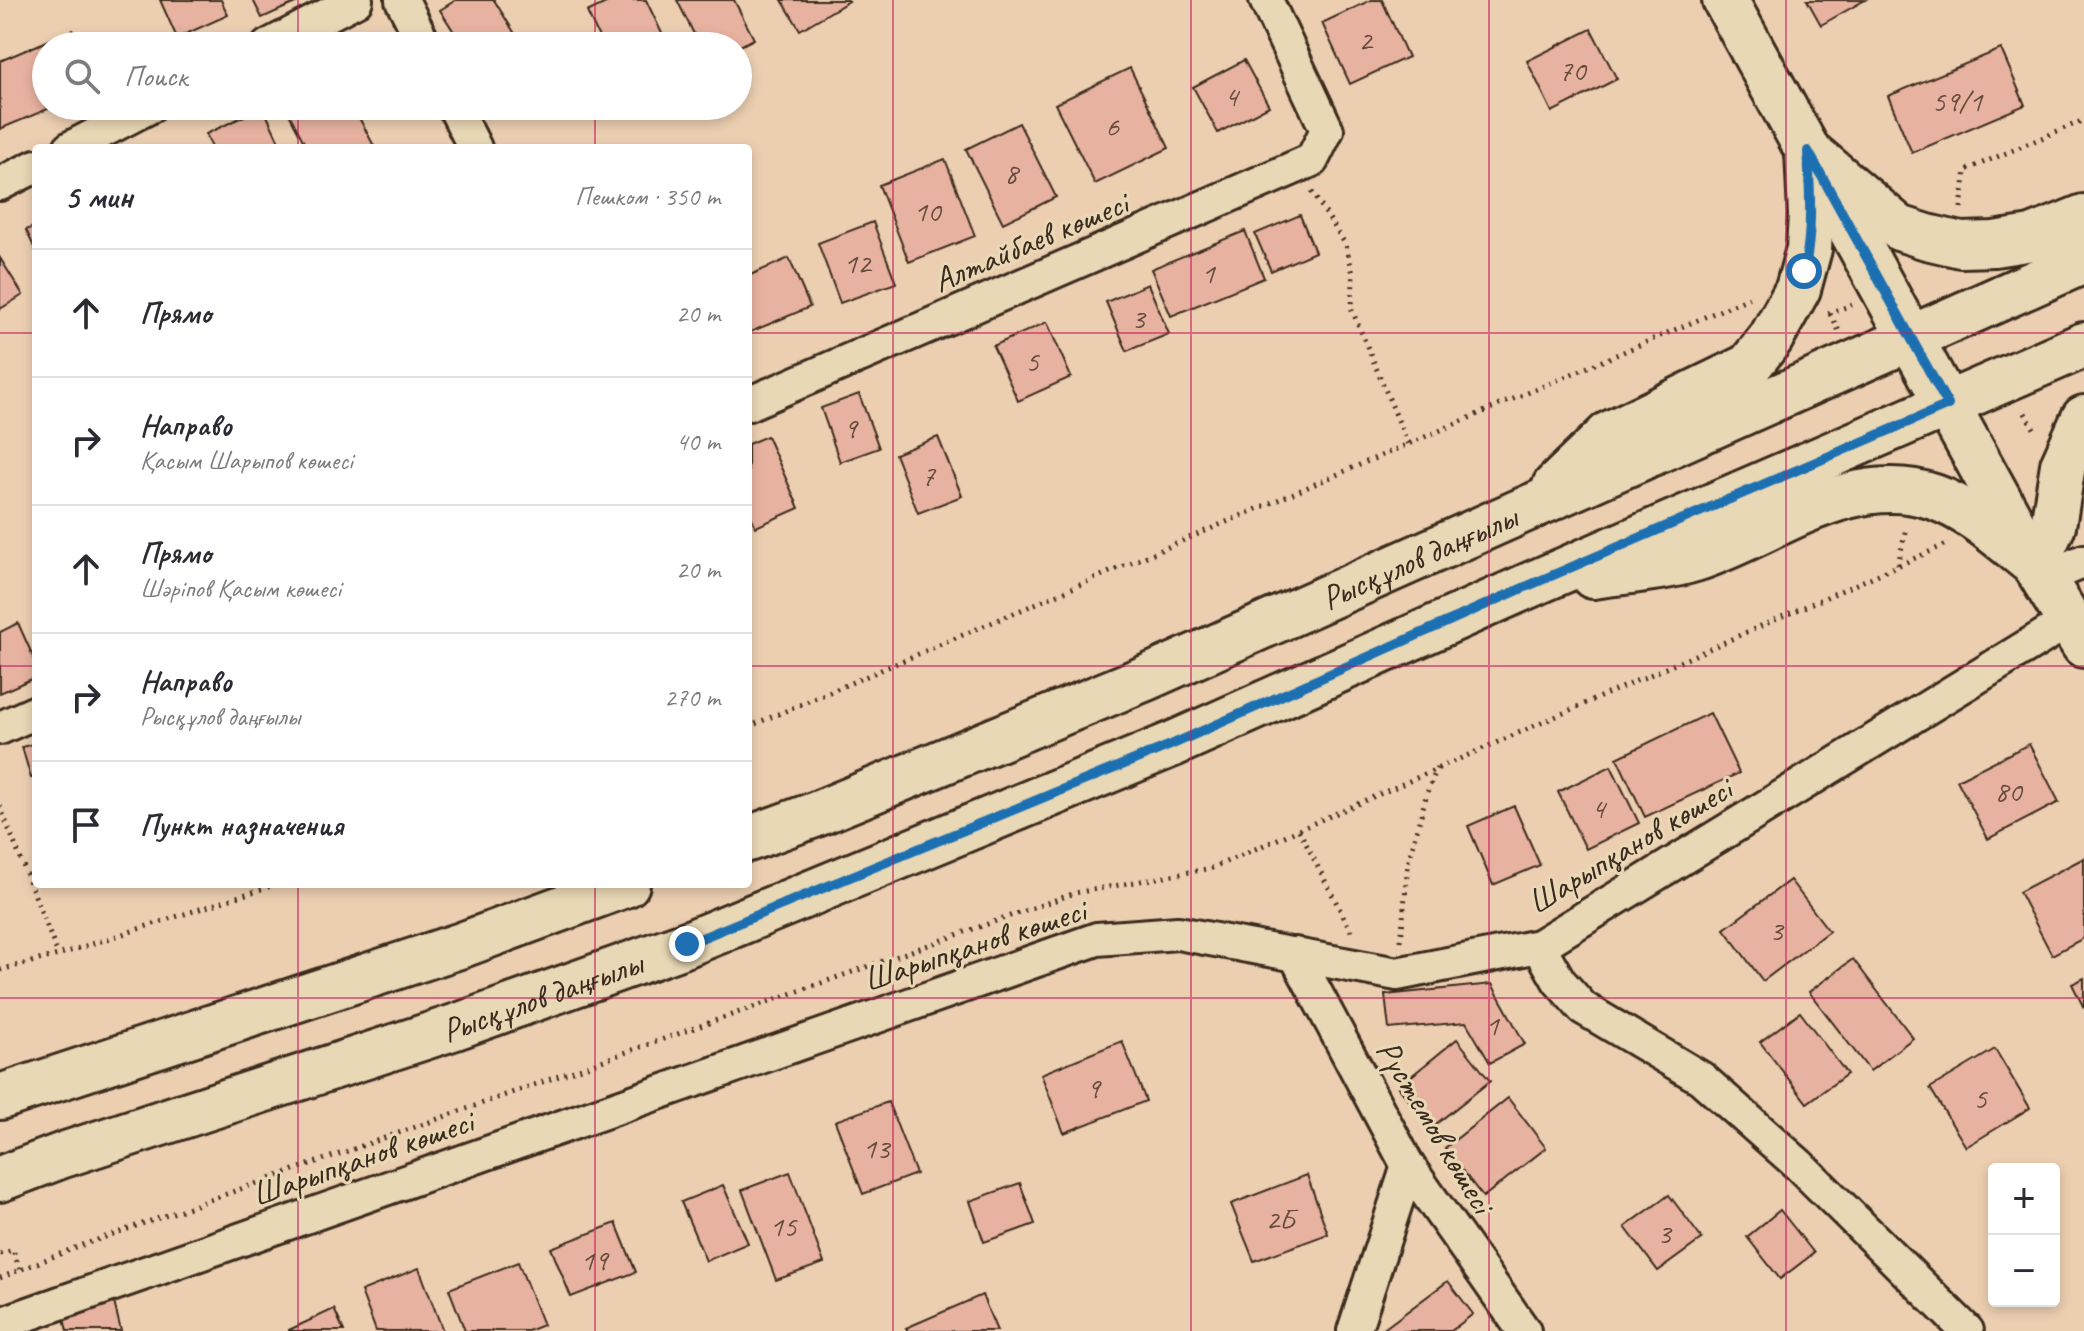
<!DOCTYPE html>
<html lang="ru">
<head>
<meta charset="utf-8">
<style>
	body { margin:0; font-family:Caveat,sans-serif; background:#f7f7f7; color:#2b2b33 }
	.controls { position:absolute; right:24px; bottom:24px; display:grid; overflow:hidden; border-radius:8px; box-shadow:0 4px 12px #0003 }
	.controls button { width:72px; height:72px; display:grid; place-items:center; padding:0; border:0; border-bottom:2px solid #e1e1e2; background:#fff; color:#2b2b33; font:40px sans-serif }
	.stop { position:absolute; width:24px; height:24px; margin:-18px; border:6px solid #1f6fb2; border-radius:50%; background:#fff }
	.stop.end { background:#1f6fb2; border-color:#fff; box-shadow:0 2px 8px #0008 }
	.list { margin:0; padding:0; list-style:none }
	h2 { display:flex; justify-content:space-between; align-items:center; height:104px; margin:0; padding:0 32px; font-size:34px }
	h2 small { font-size:26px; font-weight:400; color:#7c7c81 }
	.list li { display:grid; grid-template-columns:52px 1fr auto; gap:24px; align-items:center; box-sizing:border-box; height:128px; padding:0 32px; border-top:2px solid #e1e1e2 }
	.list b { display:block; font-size:30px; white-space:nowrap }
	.list p { margin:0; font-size:26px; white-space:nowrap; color:#7c7c81 }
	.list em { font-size:26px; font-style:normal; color:#7c7c81 }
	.icon { flex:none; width:44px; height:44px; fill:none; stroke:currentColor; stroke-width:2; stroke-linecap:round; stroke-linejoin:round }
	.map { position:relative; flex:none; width:2084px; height:1331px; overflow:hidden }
	.search { position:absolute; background:#fff; box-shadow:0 4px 12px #0003; left:32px; top:32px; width:720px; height:88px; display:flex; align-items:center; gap:20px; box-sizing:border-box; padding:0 28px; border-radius:44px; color:#7c7c81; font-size:30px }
	.panel { position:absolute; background:#fff; box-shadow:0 4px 12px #0003; left:32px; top:144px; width:720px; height:744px; border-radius:8px }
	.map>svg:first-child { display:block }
</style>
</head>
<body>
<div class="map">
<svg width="2084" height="1331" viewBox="0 0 2084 1331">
	<rect width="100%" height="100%" fill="#eccfb1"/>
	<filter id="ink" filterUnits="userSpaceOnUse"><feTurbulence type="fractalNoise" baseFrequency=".0125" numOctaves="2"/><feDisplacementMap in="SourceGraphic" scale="16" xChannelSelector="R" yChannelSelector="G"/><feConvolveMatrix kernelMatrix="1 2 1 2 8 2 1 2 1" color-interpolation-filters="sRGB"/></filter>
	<g filter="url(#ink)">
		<g fill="#e8b2a0" stroke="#3b2a1e" stroke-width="2">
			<polygon points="160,0 221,0 228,15 177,38"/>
			<polygon points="253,0 302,0 262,18"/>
			<polygon points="456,0 494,0 517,37 503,46 463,46 440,10"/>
			<polygon points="612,0 646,0 668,46 603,46 587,12"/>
			<polygon points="677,0 734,0 754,39 738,47 700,46"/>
			<polygon points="782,0 848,0 849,1 800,30"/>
			<polygon points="1371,0 1382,0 1408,57 1350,84 1322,23"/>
			<polygon points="1807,0 1865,0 1821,25"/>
			<polygon points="1591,29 1617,79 1552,112 1527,61"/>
			<polygon points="73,30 80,46 46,46 46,106 55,106 0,129 0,61"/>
			<polygon points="2001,49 2025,105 1912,153 1888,96"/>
			<polygon points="1244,60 1269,106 1218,133 1193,87"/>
			<polygon points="1130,68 1169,148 1095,184 1055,104"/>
			<polygon points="295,106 353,106 375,148 307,148 287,110"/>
			<polygon points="263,107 282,148 212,148 206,134"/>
			<polygon points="1019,123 1056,197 1003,223 966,149"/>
			<polygon points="945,159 975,236 909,262 879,185"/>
			<polygon points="1300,215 1315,252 1271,271 1255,234"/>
			<polygon points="873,222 896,283 840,303 818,243"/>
			<polygon points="36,226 36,251 26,230"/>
			<polygon points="1245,231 1264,278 1171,316 1151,269"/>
			<polygon points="0,258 23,295 0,309"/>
			<polygon points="789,258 810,307 748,333 748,276"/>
			<polygon points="1148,284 1169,334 1127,351 1106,302"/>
			<polygon points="1047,322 1071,377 1018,401 993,346"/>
			<polygon points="859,394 879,448 840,462 821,408"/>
			<polygon points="767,436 799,508 756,527 748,510 748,444"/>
			<polygon points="938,437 962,496 918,513 895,454"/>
			<polygon points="18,623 36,663 36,677 0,693 0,632"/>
			<polygon points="1710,713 1739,773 1645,817 1617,758"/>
			<polygon points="36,743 36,777 31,778 22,747"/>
			<polygon points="2029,744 2059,802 1988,839 1957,780"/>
			<polygon points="1611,766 1639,823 1586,849 1558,792"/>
			<polygon points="1514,806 1540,865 1493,885 1468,826"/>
			<polygon points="2084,858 2084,938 2052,955 2019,892"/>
			<polygon points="1790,880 1829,931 1763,981 1724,929"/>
			<polygon points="1853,959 1913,1038 1870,1071 1809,992"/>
			<polygon points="2084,978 2084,1008 2072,984"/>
			<polygon points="1492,984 1525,1044 1490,1063 1466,1022 1389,1029 1385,995"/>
			<polygon points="1800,1012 1847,1074 1807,1103 1760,1042"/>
			<polygon points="1457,1039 1490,1081 1431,1128 1398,1087"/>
			<polygon points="1122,1041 1146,1101 1064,1133 1041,1074"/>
			<polygon points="1995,1049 2030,1108 1966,1147 1930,1088"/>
			<polygon points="1508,1098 1546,1148 1483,1197 1445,1148"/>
			<polygon points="888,1102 916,1174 863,1194 835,1121"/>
			<polygon points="790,1172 824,1263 776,1280 742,1190"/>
			<polygon points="1307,1175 1328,1234 1254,1261 1231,1204"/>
			<polygon points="1020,1183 1035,1224 984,1242 970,1201"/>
			<polygon points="723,1185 748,1243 706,1261 681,1202"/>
			<polygon points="1669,1195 1702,1239 1658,1271 1625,1227"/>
			<polygon points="1780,1210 1814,1253 1780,1279 1747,1237"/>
			<polygon points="616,1223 636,1272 571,1297 551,1248"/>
			<polygon points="518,1262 543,1325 528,1331 465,1331 449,1289"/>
			<polygon points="419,1268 443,1331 376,1331 361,1291"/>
			<polygon points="1448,1281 1473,1314 1451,1331 1381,1331"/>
			<polygon points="982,1295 997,1331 908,1331 906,1328"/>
			<polygon points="113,1298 121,1331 67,1331 62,1310"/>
			<polygon points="334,1309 344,1331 289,1331 289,1330"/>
		</g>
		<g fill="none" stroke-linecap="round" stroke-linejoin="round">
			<g stroke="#3b2a1e" stroke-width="38">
				<g id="street">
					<polyline points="402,0 425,46"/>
					<polyline points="268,46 356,0"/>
					<polyline points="454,106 475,148"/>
					<polyline points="70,148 151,106"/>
					<polyline points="0,184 36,166"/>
					<polyline points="748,404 1312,160 1327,130 1266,0"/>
					<polyline points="2044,578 2084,561"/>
					<polyline points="0,728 36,712"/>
					<polyline points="1539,946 1559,981 1583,1008 1701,1078 1799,1165 1967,1331"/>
					<polyline points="1295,954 1408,1166 1524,1331"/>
					<polyline points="0,1324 1097,939 1178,933 1397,974 1539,946 2070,620"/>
					<polyline points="1354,1331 1408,1166"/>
				</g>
			</g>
			<g stroke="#3b2a1e" stroke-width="50">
				<polyline id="secondary" points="1725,0 2035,565 2084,645"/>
			</g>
			<g stroke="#3b2a1e" stroke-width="50">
				<g id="primary">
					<polyline points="1808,151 1899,228 1927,237 1961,245 1994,244 2032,238 2084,217"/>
					<polyline points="1555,486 1609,434 1749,366 1771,338 1798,289 1809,249 1811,215 1808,151"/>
					<path d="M1593 576C1626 571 1663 569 1695 559 1771 535 1850 468 1934 497 1972 510 2004 541 2035 565L2053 526 2063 465 2084 418"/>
					<path id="s1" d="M748 839 814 815 1146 678 2084 261"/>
					<polyline points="0,1097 462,945 627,884"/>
					<path id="s2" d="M0 1179 63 1155 455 1027 687 944 1173 744 1523 588 2084 345"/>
				</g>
			</g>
			<g stroke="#3b2a1e" stroke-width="5" stroke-dasharray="2 6" stroke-linecap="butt">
				<polyline points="1312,192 1346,245 1353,274 1352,310 1408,444"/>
				<polyline points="1961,208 1966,170 2084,120"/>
				<polyline points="1828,313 1852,305"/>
				<polyline points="1830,314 1839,331"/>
				<polyline points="2025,413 2036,432"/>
				<polyline points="1898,565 1906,528"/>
				<polyline points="748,727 1749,298"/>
				<polyline points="0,806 58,955"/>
				<polyline points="1299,830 1351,931"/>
				<polyline points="1401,941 1408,863 1427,793 1437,768"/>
				<polyline points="0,970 58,955 277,884"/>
				<polyline points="0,1254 13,1250 20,1270"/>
				<polyline points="0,1278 77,1247 1075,893 1212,868 1947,544"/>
			</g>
			<use href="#street" stroke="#e9d8b5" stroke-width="32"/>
			<use href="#secondary" stroke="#e9d8b5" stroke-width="44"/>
			<use href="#primary" stroke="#e9d8b5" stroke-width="44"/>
		</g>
	</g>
	<g fill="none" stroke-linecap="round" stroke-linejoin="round" filter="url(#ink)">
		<path stroke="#1f6fb2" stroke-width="10" d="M687 944 1173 744 1523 588 1948 405 1808 151C1810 191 1813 231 1804 271"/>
	</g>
	<path fill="none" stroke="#c2185b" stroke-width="2" stroke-opacity="0.55" d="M298 0V46M595 0V46M893 0V1331M1191 0V1331M1489 0V1331M1786 0V1331M298 106V148M595 106V148M0 333H36M748 333H2084M0 666H36M748 666H2084M298 884V1331M595 884V1331M0 998H2084"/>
	<g text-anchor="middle" stroke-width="6" stroke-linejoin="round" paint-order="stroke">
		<g font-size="30" fill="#664c3e">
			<text x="1365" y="50">2</text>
			<text x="1572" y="80">70</text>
			<text x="1231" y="106">4</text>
			<text x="1957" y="111">59/1</text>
			<text x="1112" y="136">6</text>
			<text x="1011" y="183">8</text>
			<text x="927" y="221">10</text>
			<text x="857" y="273">12</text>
			<text x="1208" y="283">1</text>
			<text x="1138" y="328">3</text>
			<text x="1032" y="371">5</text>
			<text x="850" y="438">9</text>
			<text x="928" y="485">7</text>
			<text x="2008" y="801">80</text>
			<text x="1598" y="818">4</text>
			<text x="1776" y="940">3</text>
			<text x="1492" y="1035">1</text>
			<text x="1093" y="1098">9</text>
			<text x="1980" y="1108">5</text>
			<text x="876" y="1158">13</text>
			<text x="1280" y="1229">2Б</text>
			<text x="783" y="1236">15</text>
			<text x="1664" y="1243">3</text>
			<text x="594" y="1270">19</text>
		</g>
		<g font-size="34" fill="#3b2a1e" stroke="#e9d8b5">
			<text transform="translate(1030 241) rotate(-23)" y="12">Алтайбаев көшесі</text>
			<text dy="12" stroke="none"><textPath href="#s1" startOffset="728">Рысқұлов даңғылы</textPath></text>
			<text transform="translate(1629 845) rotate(-31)" y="12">Шарыпқанов көшесі</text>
			<text transform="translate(974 944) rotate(-18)" y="12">Шарыпқанов көшесі</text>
			<text dy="12" stroke="none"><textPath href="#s2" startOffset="572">Рысқұлов даңғылы</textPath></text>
			<text transform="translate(1436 1126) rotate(59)" y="12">Рүстемов көшесі</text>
			<text transform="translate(362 1157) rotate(-19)" y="12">Шарыпқанов көшесі</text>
		</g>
	</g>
</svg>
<div class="controls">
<button>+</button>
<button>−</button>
</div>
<div class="stop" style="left:1804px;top:271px"></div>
<div class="stop end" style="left:687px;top:944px"></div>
<div class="search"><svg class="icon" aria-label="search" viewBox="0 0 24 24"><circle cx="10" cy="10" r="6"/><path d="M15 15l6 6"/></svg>Поиск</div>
<section class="panel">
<h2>5 мин<small>Пешком · 350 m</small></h2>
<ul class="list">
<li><svg class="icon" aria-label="ahead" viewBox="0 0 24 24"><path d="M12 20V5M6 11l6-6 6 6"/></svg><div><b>Прямо</b></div><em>20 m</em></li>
<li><svg class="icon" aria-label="right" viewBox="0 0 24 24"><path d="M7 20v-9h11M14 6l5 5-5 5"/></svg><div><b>Направо</b><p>Қасым Шарыпов көшесі</p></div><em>40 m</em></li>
<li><svg class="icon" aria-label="ahead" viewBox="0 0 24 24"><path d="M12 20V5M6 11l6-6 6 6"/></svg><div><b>Прямо</b><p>Шәріпов Қасым көшесі</p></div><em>20 m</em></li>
<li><svg class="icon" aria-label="right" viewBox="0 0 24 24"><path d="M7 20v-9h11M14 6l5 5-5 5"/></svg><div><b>Направо</b><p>Рысқұлов даңғылы</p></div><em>270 m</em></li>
<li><svg class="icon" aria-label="arrive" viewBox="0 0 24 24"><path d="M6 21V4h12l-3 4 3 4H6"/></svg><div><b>Пункт назначения</b></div></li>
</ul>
</section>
</div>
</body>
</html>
